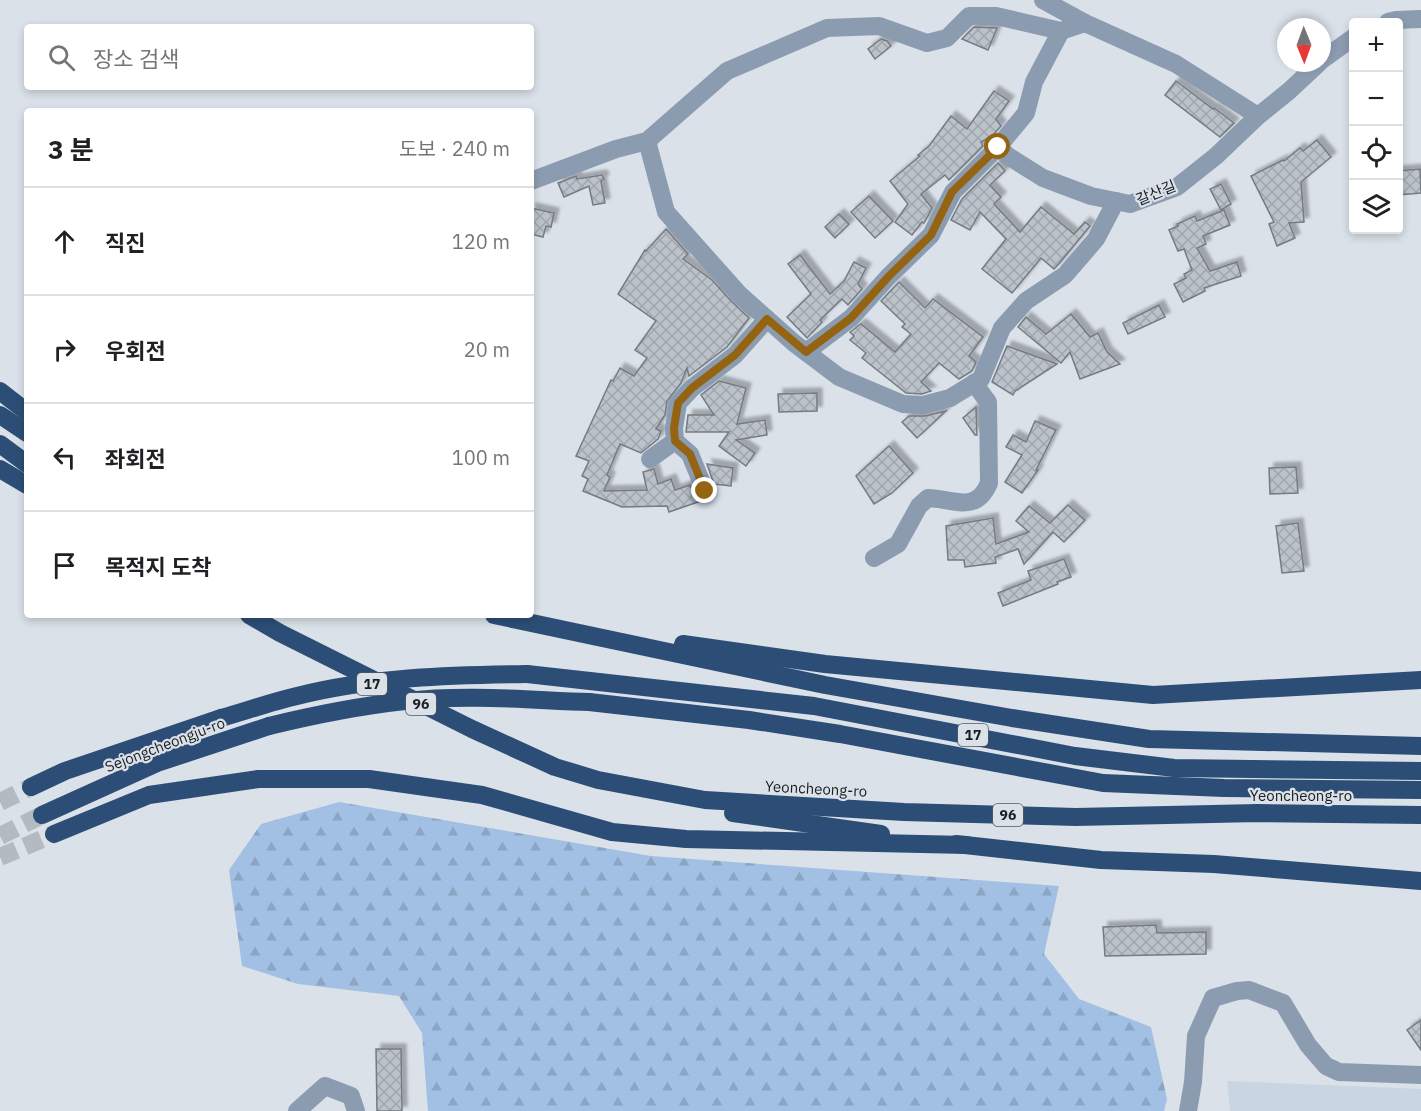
<!DOCTYPE html>
<html lang="ko">
<head>
<meta charset="utf-8">
<style>
	body { margin:0; font-family:"IBM Plex Sans","Noto Sans KR",sans-serif; background:#f6f6f6; color:#202124 }
	.controls { position:absolute; right:18px; top:18px; display:grid; overflow:hidden; border-radius:6px; box-shadow:0 3px 9px #0003 }
	.controls button { width:54px; height:54px; display:grid; place-items:center; padding:0; border:0; border-bottom:2px solid #e0e0e0; background:#fff; color:#202124; font:30px sans-serif }
	.compass { position:absolute; left:1277px; top:18px; width:54px; height:54px; border-radius:50%; background:#fff; box-shadow:0 3px 9px #0003; rotate:179deg }
	.stop { position:absolute; width:18px; height:18px; margin:-14px; border:4px solid #946413; border-radius:50%; background:#fff }
	.stop.end { background:#946413; border-color:#fff; box-shadow:0 2px 6px #0008 }
	.list { margin:0; padding:0; list-style:none }
	h2 { display:flex; justify-content:space-between; align-items:center; height:78px; margin:0; padding:0 24px; font-size:26px }
	h2 small { font-size:20px; font-weight:400; color:#757577 }
	.list li { display:grid; grid-template-columns:39px 1fr auto; gap:18px; align-items:center; box-sizing:border-box; height:108px; padding:0 24px; border-top:2px solid #e0e0e0 }
	.list b { display:block; font-size:22px; white-space:nowrap }
	.list em { font-size:20px; font-style:normal; color:#757577 }
	.icon { flex:none; width:33px; height:33px; fill:none; stroke:currentColor; stroke-width:2; stroke-linecap:round; stroke-linejoin:round }
	.map { position:relative; flex:none; width:1421px; height:1111px; overflow:hidden }
	.search { position:absolute; background:#fff; box-shadow:0 3px 9px #0003; left:24px; top:24px; width:510px; height:66px; display:flex; align-items:center; gap:15px; box-sizing:border-box; padding:0 21px; border-radius:6px; color:#757577; font-size:22px }
	.panel { position:absolute; background:#fff; box-shadow:0 3px 9px #0003; left:24px; top:108px; width:510px; height:510px; border-radius:6px }
	.map>svg:first-child { display:block }
</style>
</head>
<body>
<div class="map">
<svg width="1421" height="1111" viewBox="0 0 1421 1111">
	<defs>
		<pattern id="forest-firs" width="22" height="20" patternUnits="userSpaceOnUse" patternTransform="scale(1.5)"><rect width="22" height="20" fill="#a2c0e4"/><path d="M5 1l3.5 6h-7zM16 11l3.5 6h-7z" fill="#8ba5c3"/></pattern>
		<pattern id="building-cross-hatch" width="8" height="8" patternUnits="userSpaceOnUse" patternTransform="scale(1.5)"><rect width="8" height="8" fill="#bbc2ca"/><path d="M0 0l8 8M0 8l8-8" fill="none" stroke="#a0a6ad"/></pattern>
		<filter id="shadow"><feDropShadow dx="5" dy="-5" stdDeviation="1.5" flood-color="#0004"/></filter>
	</defs>
	<rect width="100%" height="100%" fill="#dae1e9"/>
	<polygon fill="#c9d5e3" points="1227,1081 1421,1089 1421,1111 1230,1111"/>
	<polygon fill="url(#forest-firs)" points="339,802 651,856 1059,886 1044,954 1079,999 1151,1027 1167,1099 1164,1111 428,1111 422,1033 399,996 298,984 242,966 229,870 261,824"/>
	<g fill="url(#building-cross-hatch)" stroke="#757b82" stroke-width="1.5" filter="url(#shadow)">
		<polygon points="974,27 997,28 988,50 962,39"/>
		<polygon points="881,39 887,41 891,46 875,59 868,49"/>
		<polygon points="1176,81 1213,109 1214,108 1234,123 1220,137 1165,95"/>
		<polygon points="994,91 1009,101 996,119 1001,126 993,135 981,142 983,146 949,180 945,175 921,194 932,208 924,223 922,222 912,235 895,222 908,204 890,181 920,156 918,155 929,146 951,116 967,129"/>
		<polygon points="1317,140 1331,157 1301,182 1304,222 1289,223 1295,238 1277,246 1269,224 1274,222 1251,176 1283,160 1284,161 1300,148 1303,151"/>
		<polygon points="998,163 1005,171 990,185 1001,197 994,204 1020,232 1041,207 1074,234 1085,222 1090,226 1057,266 1054,269 1041,258 1012,293 982,269 1006,239 980,212 970,230 951,220 962,199"/>
		<polygon points="1420,169 1421,193 1398,195 1398,171"/>
		<polygon points="602,175 604,179 601,181 605,203 593,205 589,186 564,197 558,183 576,176 577,179"/>
		<polygon points="1221,184 1231,204 1221,210 1210,189"/>
		<polygon points="869,196 893,221 875,238 851,212"/>
		<polygon points="531,208 554,213 551,227 546,226 543,237 531,234"/>
		<polygon points="1224,210 1230,225 1203,236 1206,244 1197,248 1210,271 1237,262 1241,276 1204,288 1205,291 1183,302 1174,284 1186,278 1184,274 1192,270 1184,249 1178,251 1169,230 1178,226 1177,224 1195,216 1197,221"/>
		<polygon points="839,214 849,224 835,238 825,227"/>
		<polygon points="666,229 688,254 683,259 712,280 731,301 749,318 727,347 689,376 687,368 681,383 667,401 665,415 656,429 661,431 658,439 641,453 620,444 607,475 610,477 604,491 647,490 643,472 654,469 658,484 671,479 675,490 690,485 695,496 701,501 669,512 667,506 622,507 583,491 588,479 582,476 589,461 576,456 611,380 613,381 620,368 634,376 647,358 635,350 656,321 618,294 645,250 646,251"/>
		<polygon points="800,255 830,294 844,281 854,262 866,268 858,284 862,289 848,305 842,299 820,320 822,322 807,338 787,317 811,294 788,264"/>
		<polygon points="899,282 925,308 933,299 983,337 969,356 976,362 972,371 959,379 939,363 921,382 931,391 922,394 906,393 862,358 866,353 850,340 854,336 850,332 861,324 895,352 911,334 902,327 905,324 881,301"/>
		<polygon points="1159,305 1165,317 1128,334 1123,323"/>
		<polygon points="1071,314 1090,337 1098,333 1107,352 1120,364 1080,379 1070,352 1061,363 1018,327 1026,317 1046,334"/>
		<polygon points="1007,346 1057,364 1015,391 1013,395 992,382"/>
		<polygon points="719,381 746,388 737,424 765,420 767,435 736,440 755,453 746,466 719,446 729,432 686,432 688,415 714,415 701,395"/>
		<polygon points="817,393 817,411 779,412 778,394"/>
		<polygon points="976,407 977,435 975,435 963,418"/>
		<polygon points="946,411 917,438 902,422 909,416 925,416"/>
		<polygon points="1035,421 1056,430 1036,470 1038,470 1022,493 1005,482 1022,455 1006,447 1013,435 1026,442"/>
		<polygon points="889,446 913,473 892,493 874,504 856,476"/>
		<polygon points="707,464 733,468 731,486 714,484"/>
		<polygon points="1296,467 1298,493 1270,494 1269,468"/>
		<polygon points="1068,505 1085,520 1064,542 1053,532 1024,564 1018,549 995,557 996,563 965,567 964,560 948,560 946,526 993,518 996,544 1029,532 1016,521 1029,506 1050,523"/>
		<polygon points="1298,523 1304,571 1282,573 1276,526"/>
		<polygon points="1064,559 1071,577 1057,582 1058,584 1003,606 998,593 1031,580 1028,571"/>
		<polygon points="1156,925 1157,933 1206,932 1206,954 1105,956 1103,927"/>
		<polygon points="1421,1020 1421,1050 1407,1030"/>
		<polygon points="376,1049 401,1049 402,1111 377,1111"/>
	</g>
	<g fill="none" stroke-linecap="round" stroke-linejoin="round">
		<g stroke="#b4bac1" stroke-width="18" stroke-dasharray="18 9" stroke-linecap="butt">
			<polyline points="0,802 31,787"/>
			<polyline points="0,836 42,815"/>
			<polyline points="0,857 54,834"/>
		</g>
		<g stroke="#8c9cb0" stroke-width="18">
			<polyline points="1043,0 1085,23 1176,64 1258,116"/>
			<polyline points="1388,22 1396,20 1421,19"/>
			<polyline points="1322,60 1354,37"/>
			<polyline points="647,141 666,212 739,294 794,343 839,377 903,404 923,405 950,398 981,379 1002,328 1026,301 1065,275 1096,239 1116,201"/>
			<polyline points="998,147 1008,156 1043,178 1091,196 1130,204 1177,187 1216,156 1258,116 1289,91 1319,63"/>
			<polyline points="531,181 616,149 647,141 727,71 827,28 879,26 927,43 947,38 969,16 996,16 1061,31 1085,23"/>
			<polyline points="806,352 851,318 889,276 931,235 953,192 998,147 1026,113 1034,82 1061,31"/>
			<polyline points="650,459 675,441"/>
			<polyline points="705,491 690,454 675,441 674,428 678,403 692,388 735,355 767,319"/>
			<path d="M874 558 898 544 919 506 928 498C954 499 976 514 989 483L988 402 974 383"/>
			<polyline points="297,1111 325,1086 351,1096 356,1111"/>
			<polyline points="1188,1111 1193,1082 1196,1036 1213,998 1237,991 1249,990 1283,1003 1308,1045 1326,1066 1339,1072 1421,1075"/>
		</g>
		<g stroke="#2c4e76" stroke-width="18">
			<polyline points="0,391 27,412"/>
			<polyline points="0,415 27,433"/>
			<polyline points="0,444 27,464"/>
			<polyline points="0,469 27,485"/>
			<polyline points="249,615 280,633 472,729 555,767 598,780 705,800 904,812 1076,817 1258,813 1421,815"/>
			<polyline points="494,615 825,685 1012,718 1149,739 1421,746"/>
			<polyline points="683,644 825,664 1153,695 1421,680"/>
			<polyline points="527,674 814,706 1075,756 1174,768 1421,771"/>
			<polyline points="589,702 749,720 840,734 1103,783 1224,788 1421,790"/>
			<polyline points="31,787 65,771 221,718"/>
			<polyline points="733,813 881,834"/>
			<polyline points="42,815 157,763 269,726"/>
			<polyline points="54,834 149,795 258,779 369,779 482,795 612,832 686,839 967,845"/>
			<polyline points="956,844 1101,860 1214,864 1421,881"/>
		</g>
		<g stroke="#2c4e76" stroke-width="18">
			<path d="M221 718C246 711 271 702 297 696 372 677 450 675 527 674"/>
			<path d="M269 726C314 715 359 706 405 701 465 694 528 700 589 702"/>
		</g>
	</g>
	<g fill="none" stroke-linecap="round" stroke-linejoin="round">
		<polyline stroke="#946413" stroke-width="8" points="705,491 690,454 675,441 674,428 678,403 692,388 735,355 767,319 806,352 851,318 889,276 931,235 952,192 998,147"/>
	</g>
	<g text-anchor="middle" stroke-width="4.5" stroke-linejoin="round" paint-order="stroke">
		<g fill="#dae1e9" stroke="#54585d" stroke-width="1.5">
			<rect x="357" y="673" width="30" height="22" rx="4.5"/>
			<rect x="406" y="693" width="30" height="22" rx="4.5"/>
			<rect x="958" y="724" width="30" height="22" rx="4.5"/>
			<rect x="993" y="804" width="30" height="22" rx="4.5"/>
		</g>
		<g font-size="14" font-weight="bold" fill="#1b1e21">
			<text x="372" y="689">17</text>
			<text x="421" y="709">96</text>
			<text x="973" y="740">17</text>
			<text x="1008" y="820">96</text>
		</g>
		<g font-size="15" fill="#1b1e21" stroke="#dae1e9">
			<text transform="translate(1156 193) rotate(-22)" y="5">갈산길</text>
			<text transform="translate(165 745) rotate(-21)" y="5">Sejongcheongju-ro</text>
			<text transform="translate(816 789) rotate(3)" y="5">Yeoncheong-ro</text>
			<text x="1301" y="801">Yeoncheong-ro</text>
		</g>
	</g>
</svg>
<div class="controls">
<button>+</button>
<button>−</button>
<button><svg class="icon" aria-label="locate" viewBox="0 0 24 24"><circle cx="12" cy="12" r="6"/><path d="M12 2v4M12 18v4M2 12h4M18 12h4"/></svg></button>
<button><svg class="icon" aria-label="layers" viewBox="0 0 24 24"><path d="M12 4l9 5-9 5-9-5zM3 14l9 5 9-5"/></svg></button>
</div>
<svg class="compass" viewBox="-18 -18 36 36"><path d="M0-13l5 13h-10z" fill="#e53935"/><path d="M0 13l5-13h-10z" fill="#757577"/></svg>
<div class="stop" style="left:998px;top:147px"></div>
<div class="stop end" style="left:705px;top:491px"></div>
<div class="search"><svg class="icon" aria-label="search" viewBox="0 0 24 24"><circle cx="10" cy="10" r="6"/><path d="M15 15l6 6"/></svg>장소 검색</div>
<section class="panel">
<h2>3 분<small>도보 · 240 m</small></h2>
<ul class="list">
<li><svg class="icon" aria-label="ahead" viewBox="0 0 24 24"><path d="M12 20V5M6 11l6-6 6 6"/></svg><div><b>직진</b></div><em>120 m</em></li>
<li><svg class="icon" aria-label="right" viewBox="0 0 24 24"><path d="M7 20v-9h11M14 6l5 5-5 5"/></svg><div><b>우회전</b></div><em>20 m</em></li>
<li><svg class="icon" aria-label="left" viewBox="0 0 24 24"><path d="M17 20v-9H6M10 6l-5 5 5 5"/></svg><div><b>좌회전</b></div><em>100 m</em></li>
<li><svg class="icon" aria-label="arrive" viewBox="0 0 24 24"><path d="M6 21V4h12l-3 4 3 4H6"/></svg><div><b>목적지 도착</b></div></li>
</ul>
</section>
</div>
</body>
</html>
